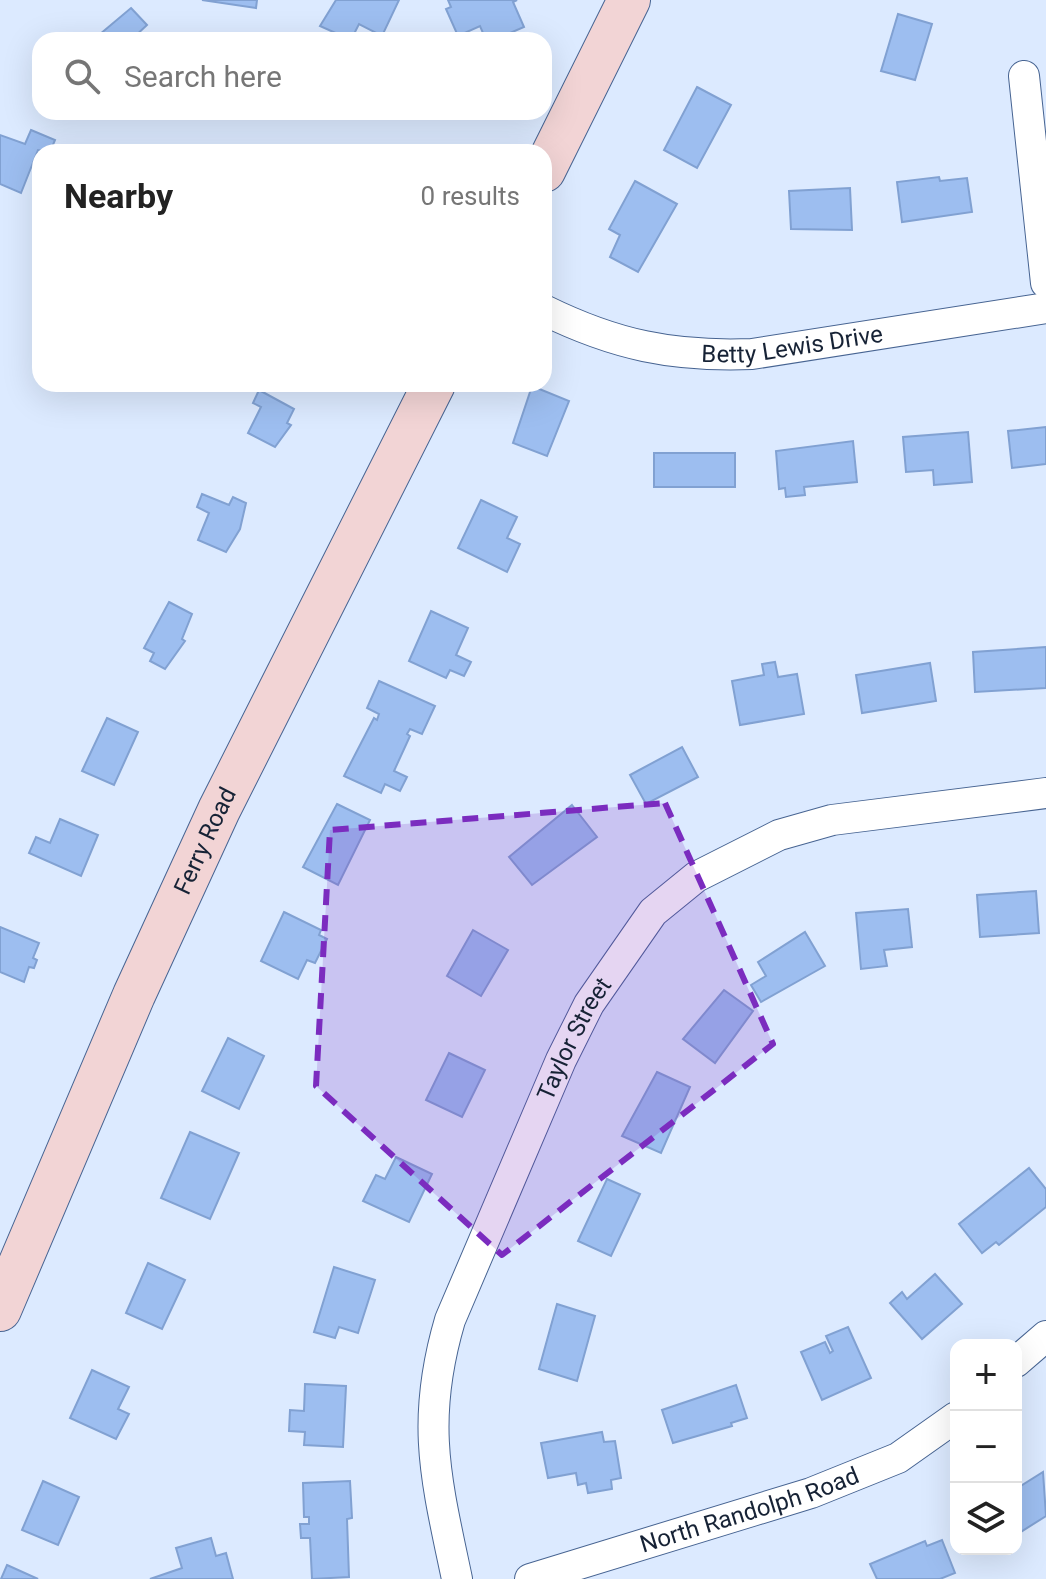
<!DOCTYPE html>
<html lang="en">
<head>
<meta charset="utf-8">
<style>
	body { margin:0; font-family:Roboto,sans-serif; background:#f2f2f2; color:#222 }
	.controls { position:absolute; right:24px; bottom:24px; display:grid; overflow:hidden; border-radius:16px; box-shadow:0 8px 32px #0002 }
	.controls button { width:72px; height:72px; display:grid; place-items:center; padding:0; border:0; border-bottom:2px solid #e0e0e0; background:#fff; color:#222; font:40px sans-serif }
	.list { margin:0; padding:0; list-style:none }
	h2 { display:flex; justify-content:space-between; align-items:center; height:104px; margin:0; padding:0 32px; font-size:34px }
	h2 small { font-size:26px; font-weight:400; color:#767676 }
	.icon { flex:none; width:44px; height:44px; fill:none; stroke:currentColor; stroke-width:2; stroke-linecap:round; stroke-linejoin:round }
	.map { position:relative; flex:none; width:1046px; height:1579px; overflow:hidden }
	.search { position:absolute; background:#fff; box-shadow:0 8px 32px #0002; left:32px; top:32px; width:520px; height:88px; display:flex; align-items:center; gap:20px; box-sizing:border-box; padding:0 28px; border-radius:24px; color:#767676; font-size:30px }
	.panel { position:absolute; background:#fff; box-shadow:0 8px 32px #0002; left:32px; top:144px; width:520px; height:248px; border-radius:24px }
	.map>svg:first-child { display:block }
</style>
</head>
<body>
<div class="map">
<svg width="1046" height="1579" viewBox="0 0 1046 1579">
	<rect width="100%" height="100%" fill="#dceaff"/>
	<g fill="#9dbef0" stroke="#81a1d2" stroke-width="2">
		<polygon points="202,0 257,0 256,8"/>
		<polygon points="336,0 399,0 382,36 359,24 351,40 320,26"/>
		<polygon points="448,0 517,0 513,2 524,27 494,40 486,40 480,26 458,36 446,9 451,7"/>
		<polygon points="131,8 147,25 131,40 93,40"/>
		<polygon points="898,14 932,24 915,80 881,71"/>
		<polygon points="697,87 731,105 697,168 664,150"/>
		<polygon points="31,130 55,140 50,152 38,150 21,193 0,184 0,135 25,144"/>
		<polygon points="939,177 940,181 967,178 972,212 902,222 897,182"/>
		<polygon points="635,181 677,204 638,272 610,257 620,235 609,229"/>
		<polygon points="850,188 852,230 791,229 789,191"/>
		<polygon points="532,386 569,401 547,456 513,443"/>
		<polygon points="259,390 294,409 287,423 291,425 275,447 248,433 261,407 253,403"/>
		<polygon points="1046,427 1046,464 1012,468 1008,431"/>
		<polygon points="968,432 972,482 934,485 933,470 906,472 903,437"/>
		<polygon points="853,441 857,482 804,487 805,495 786,497 785,488 779,489 776,451"/>
		<rect x="654" y="453" width="81" height="34"/>
		<polygon points="202,494 229,505 233,497 246,503 240,529 226,552 198,540 209,513 197,507"/>
		<polygon points="481,500 517,517 507,538 520,544 507,572 458,548"/>
		<polygon points="169,602 192,614 182,639 185,641 165,669 150,661 154,653 144,648"/>
		<polygon points="431,611 468,628 456,655 471,662 464,676 450,670 446,678 409,661"/>
		<polygon points="1046,647 1046,688 975,692 973,652"/>
		<polygon points="775,662 778,677 797,674 804,714 740,725 732,681 764,675 762,664"/>
		<polygon points="930,663 936,701 862,713 856,675"/>
		<polygon points="379,681 435,706 422,734 410,729 407,734 410,736 394,771 407,777 400,791 385,784 381,793 344,776 374,718 377,720 379,714 367,708"/>
		<polygon points="107,718 138,732 114,785 82,771"/>
		<polygon points="682,747 698,777 646,804 630,775"/>
		<polygon points="337,804 370,820 338,885 303,867"/>
		<polygon points="572,805 597,837 532,885 509,857"/>
		<polygon points="60,819 98,835 81,876 29,853 36,837 50,843"/>
		<polygon points="1036,891 1039,933 980,937 977,895"/>
		<polygon points="908,909 912,947 884,950 887,966 861,969 856,913"/>
		<polygon points="284,912 321,930 319,935 327,939 315,963 307,960 298,979 261,961"/>
		<polygon points="0,927 39,943 33,958 37,960 34,968 29,967 24,982 0,972"/>
		<polygon points="473,930 508,950 481,996 447,976"/>
		<polygon points="805,932 825,966 761,1002 751,985 766,976 758,962"/>
		<polygon points="724,990 753,1011 715,1063 683,1039"/>
		<polygon points="228,1038 264,1056 239,1109 202,1091"/>
		<polygon points="449,1053 485,1070 462,1117 426,1100"/>
		<polygon points="657,1072 690,1087 661,1153 622,1136"/>
		<polygon points="190,1132 239,1153 210,1219 161,1198"/>
		<polygon points="396,1157 432,1174 409,1222 363,1201 376,1175 385,1179"/>
		<polygon points="1029,1168 1046,1189 1046,1207 999,1245 996,1242 982,1253 959,1224"/>
		<polygon points="607,1179 640,1194 611,1256 578,1241"/>
		<polygon points="148,1263 185,1280 162,1329 126,1313"/>
		<polygon points="334,1267 375,1280 358,1333 339,1327 335,1338 314,1332"/>
		<polygon points="935,1274 962,1304 922,1339 890,1303 902,1292 907,1299"/>
		<polygon points="557,1304 595,1316 577,1381 539,1369"/>
		<polygon points="848,1327 871,1378 822,1400 801,1352 825,1342 830,1353 833,1351 826,1336"/>
		<polygon points="92,1370 129,1387 118,1409 129,1414 116,1439 70,1418"/>
		<polygon points="305,1384 346,1386 343,1447 304,1445 305,1432 289,1431 290,1410 304,1411"/>
		<polygon points="736,1385 747,1418 731,1423 732,1426 673,1443 662,1410"/>
		<polygon points="602,1432 604,1442 615,1441 621,1478 611,1480 612,1489 588,1493 586,1483 578,1485 576,1473 548,1478 541,1443"/>
		<polygon points="1043,1472 1046,1516 1016,1535 1016,1489"/>
		<polygon points="43,1481 79,1497 58,1545 22,1530"/>
		<polygon points="350,1481 352,1518 347,1519 349,1577 312,1579 310,1538 301,1538 300,1524 309,1524 309,1517 304,1517 303,1483"/>
		<polygon points="211,1538 216,1556 226,1553 233,1579 150,1579 182,1568 176,1548"/>
		<polygon points="942,1540 955,1573 940,1579 877,1579 870,1564 925,1541 927,1546"/>
		<polygon points="7,1565 38,1579 1,1579"/>
	</g>
	<g fill="none" stroke-linecap="round" stroke-linejoin="round">
		<g stroke="#476492" stroke-width="32">
			<g id="minor">
				<polyline points="1024,76 1046,283"/>
				<path id="s1" d="M544 310C615 345 673 357 752 354L1046 308"/>
				<polyline points="1016,1362 1046,1336"/>
				<path id="s2" d="M457 1579C436 1479 420 1422 450 1320L561 1060 589 1004 653 912 696 877 779 835 832 820 1046 793"/>
				<path id="s3" d="M530 1579 811 1493 898 1458 956 1417"/>
			</g>
		</g>
		<g stroke="#476492" stroke-width="44">
			<g id="secondary">
				<polyline points="544,171 629,0"/>
				<path id="s4" d="M0 1310 134 995 219 810 434 384"/>
			</g>
		</g>
		<use href="#minor" stroke="#fff" stroke-width="30"/>
		<use href="#secondary" stroke="#f2d4d5" stroke-width="42"/>
	</g>
	<path fill="#7b2cbf" fill-opacity="0.2" stroke="#7b2cbf" stroke-width="6" stroke-dasharray="16 10" stroke-linejoin="round" d="M665 803 773 1044 502 1255 316 1086 330 830Z"/>
	<g text-anchor="middle" stroke-width="7" stroke-linejoin="round" paint-order="stroke">
		<g font-size="24" fill="#162235" stroke="#fff">
			<text dy="8" stroke="none"><textPath href="#s1" startOffset="256">Betty Lewis Drive</textPath></text>
			<text dy="8" stroke="none"><textPath href="#s4" startOffset="512">Ferry Road</textPath></text>
			<text dy="8" stroke="none"><textPath href="#s2" startOffset="570">Taylor Street</textPath></text>
			<text dy="8" stroke="none"><textPath href="#s3" startOffset="230">North Randolph Road</textPath></text>
		</g>
	</g>
</svg>
<div class="controls">
<button>+</button>
<button>−</button>
<button><svg class="icon" aria-label="layers" viewBox="0 0 24 24"><path d="M12 4l9 5-9 5-9-5zM3 14l9 5 9-5"/></svg></button>
</div>
<div class="search"><svg class="icon" aria-label="search" viewBox="0 0 24 24"><circle cx="10" cy="10" r="6"/><path d="M15 15l6 6"/></svg>Search here</div>
<section class="panel">
<h2>Nearby<small>0 results</small></h2>
<ul class="list">
</ul>
</section>
</div>
</body>
</html>
